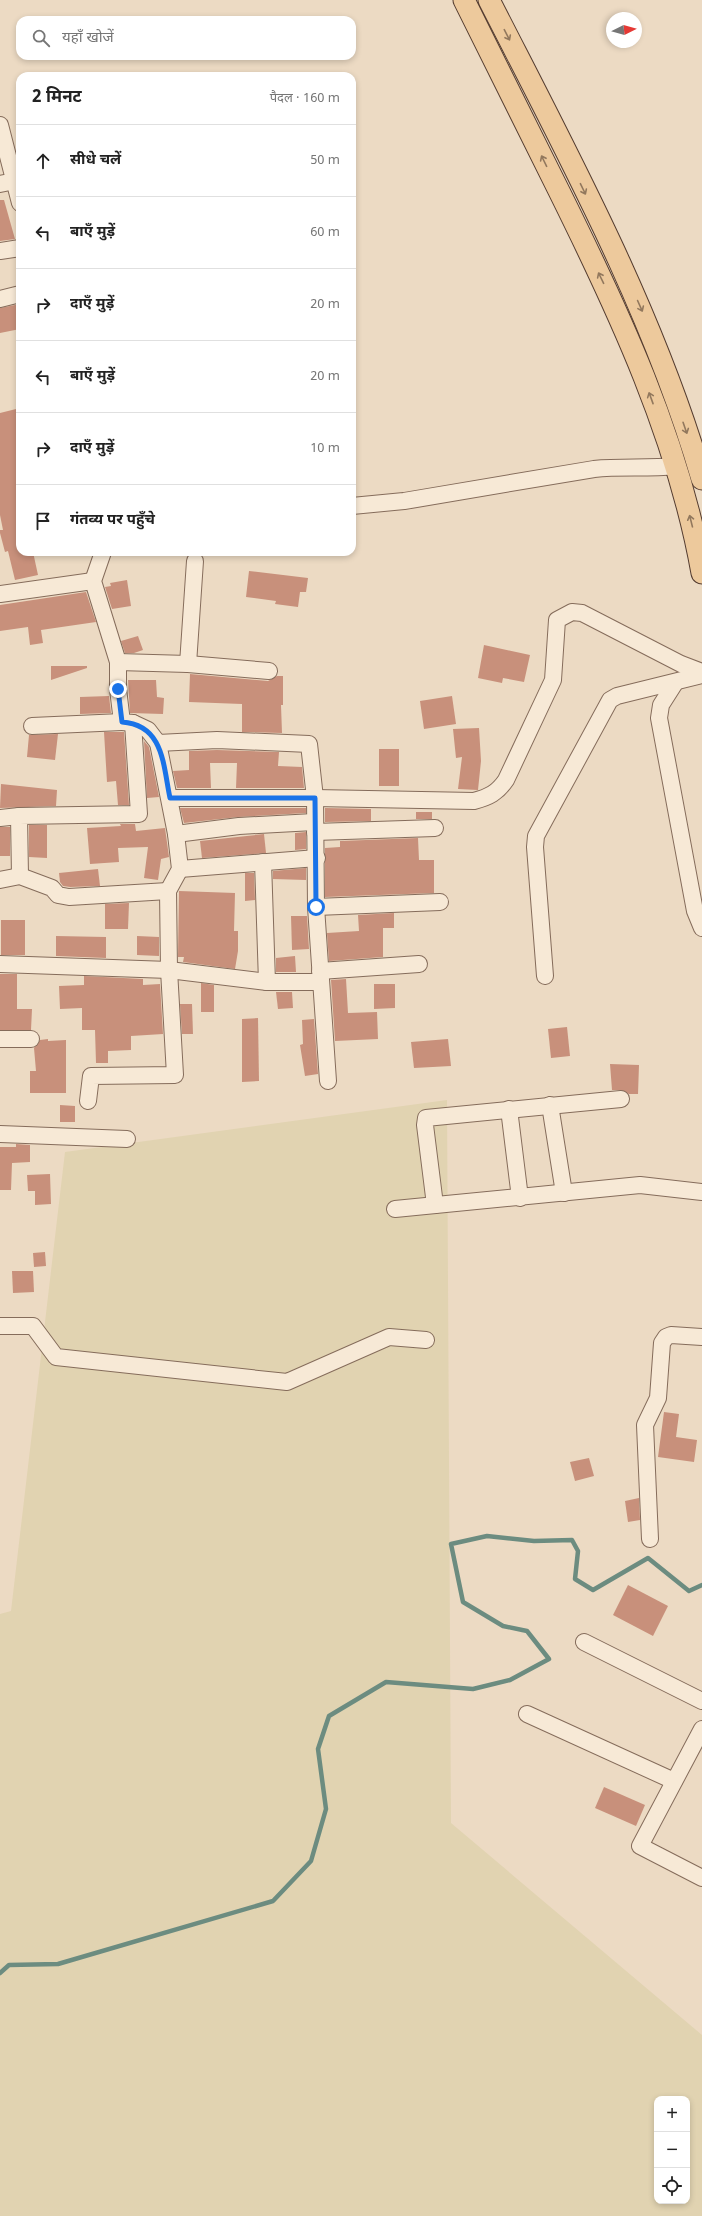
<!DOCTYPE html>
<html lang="hi">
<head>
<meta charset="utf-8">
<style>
	body { margin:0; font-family:Georgia,"Noto Sans Devanagari",serif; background:#f6f6f6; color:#222 }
	.controls { position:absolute; right:12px; bottom:12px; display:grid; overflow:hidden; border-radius:8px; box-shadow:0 2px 6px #0003 }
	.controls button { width:36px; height:36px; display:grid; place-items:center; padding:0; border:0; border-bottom:1px solid #e0e0e0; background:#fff; color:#222; font:20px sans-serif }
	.compass { position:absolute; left:606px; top:12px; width:36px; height:36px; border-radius:50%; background:#fff; box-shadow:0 2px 6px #0003; rotate:85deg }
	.stop { position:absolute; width:12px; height:12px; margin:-9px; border:3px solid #1a73e8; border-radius:50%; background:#fff }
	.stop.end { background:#1a73e8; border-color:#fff; box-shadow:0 1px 4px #0008 }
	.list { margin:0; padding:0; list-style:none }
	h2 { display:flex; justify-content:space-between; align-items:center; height:52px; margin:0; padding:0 16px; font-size:17px }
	h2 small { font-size:13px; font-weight:400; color:#767676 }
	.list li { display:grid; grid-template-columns:26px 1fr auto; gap:12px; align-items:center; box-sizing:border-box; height:72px; padding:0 16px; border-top:1px solid #e0e0e0 }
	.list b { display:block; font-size:15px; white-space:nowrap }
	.list em { font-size:13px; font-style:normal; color:#767676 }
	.icon { flex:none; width:22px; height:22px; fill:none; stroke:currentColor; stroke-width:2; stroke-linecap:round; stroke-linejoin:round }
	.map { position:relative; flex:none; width:702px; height:2216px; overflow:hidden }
	.search { position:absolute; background:#fff; box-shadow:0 2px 6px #0003; left:16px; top:16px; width:340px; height:44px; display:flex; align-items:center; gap:10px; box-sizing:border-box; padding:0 14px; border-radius:12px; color:#767676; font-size:15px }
	.panel { position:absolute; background:#fff; box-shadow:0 2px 6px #0003; left:16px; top:72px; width:340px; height:484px; border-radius:12px }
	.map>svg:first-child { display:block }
</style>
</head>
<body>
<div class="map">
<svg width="702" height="2216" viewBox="0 0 702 2216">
	<rect width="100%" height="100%" fill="#ecdac3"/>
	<path fill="#e1d3b1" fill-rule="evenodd" d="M447 1100 451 1823 702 2035V2216H0V1614L11 1611 65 1152ZM657 2099H687V2201H657Z"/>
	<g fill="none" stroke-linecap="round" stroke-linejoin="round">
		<polyline stroke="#6c8c80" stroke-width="4.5" points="0,1973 9,1965 58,1964 273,1901 311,1861 326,1809 318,1749 329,1716 386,1682 473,1689 510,1680 549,1659 527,1631 503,1626 463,1602 451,1544 487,1536 534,1541 572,1540 578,1551 575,1579 593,1590 648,1558 689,1591 702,1585"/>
	</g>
	<g fill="#c8907b">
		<polygon points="0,200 4,200 15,239 0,241"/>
		<polygon points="20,304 20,329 0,333 0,308"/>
		<polygon points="20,408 20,552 33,552 38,575 15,580 8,551 5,552 0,533 0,530 3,530 0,515 0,413"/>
		<polygon points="249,571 308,578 306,592 300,592 298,607 275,604 276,601 246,597"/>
		<polygon points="127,580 131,606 112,609 105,587 111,586 110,583"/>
		<polygon points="86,592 96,622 41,630 43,643 30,645 28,627 0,631 0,605"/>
		<polygon points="138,636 143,650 134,653 125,653 121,641"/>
		<polygon points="484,645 530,655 524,682 503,678 502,683 478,678"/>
		<polygon points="51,666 87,666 87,668 51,680"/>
		<polygon points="190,674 268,681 277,676 283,676 283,705 281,705 282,733 242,732 242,704 189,702"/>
		<polygon points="128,680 156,680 157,697 164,698 163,714 130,713"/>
		<polygon points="109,696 111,713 80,714 80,697"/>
		<polygon points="452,696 456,724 424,729 420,701"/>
		<polygon points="479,728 481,761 478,790 458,789 462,757 456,758 453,729"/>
		<polygon points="104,732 124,732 129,805 118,805 116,781 107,782"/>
		<polygon points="58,734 55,760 27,757 29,735"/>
		<polygon points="144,741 149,747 159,797 147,798"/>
		<rect x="379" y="749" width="20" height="37"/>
		<polygon points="217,750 279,752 278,766 302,767 304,788 236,788 237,763 210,763 211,788 177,788 173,771 189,770 189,751"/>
		<polygon points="1,784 57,790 56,806 0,808"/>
		<polygon points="180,808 306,808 306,813 238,817 184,823"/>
		<polygon points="325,808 371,809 371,821 325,822"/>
		<rect x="416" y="812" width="16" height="7"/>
		<polygon points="120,824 135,824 136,831 165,828 169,857 161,859 158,880 144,878 148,847 118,848 119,862 90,864 87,828 121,826"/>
		<polygon points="29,825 47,825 47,858 29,857"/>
		<rect x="0" y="827" width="10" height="29"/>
		<polygon points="306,832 306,849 295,850 295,833"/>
		<polygon points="264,834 266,853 202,858 200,841"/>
		<polygon points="418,838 419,860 434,860 434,893 325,897 325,848 340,847 340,841"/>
		<polygon points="306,868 306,880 273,879 273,871"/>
		<polygon points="98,869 100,886 70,887 63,886 60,882 59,873"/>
		<polygon points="245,873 254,873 255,900 245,901"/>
		<polygon points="179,891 235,893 234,931 238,931 238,951 235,969 183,962 184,957 178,957"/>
		<polygon points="129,903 128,929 105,929 105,904"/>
		<polygon points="394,913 394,928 383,928 383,957 329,961 327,933 359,931 358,915"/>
		<polygon points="291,916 307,916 309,949 292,950"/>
		<rect x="1" y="920" width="24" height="35"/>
		<polygon points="56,936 106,937 106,958 56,956"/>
		<polygon points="137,936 159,937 159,956 137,955"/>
		<polygon points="295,956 296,972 276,972 276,958"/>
		<polygon points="0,974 17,974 17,1009 32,1009 31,1030 0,1030"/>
		<polygon points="84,976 143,979 143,985 160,984 163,1034 131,1036 131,1050 108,1051 108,1063 96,1063 95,1030 82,1030 82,1008 60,1009 59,986 84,985"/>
		<polygon points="346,979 348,1013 377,1012 378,1039 335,1041 331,980"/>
		<polygon points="201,983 214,985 214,1012 201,1012"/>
		<polygon points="374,984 395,984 395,1008 374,1009"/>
		<polygon points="276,992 292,992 293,1008 278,1009"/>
		<polygon points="180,1004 192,1004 193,1034 182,1034"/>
		<polygon points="258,1018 259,1081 242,1082 242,1019"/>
		<polygon points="314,1019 318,1074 305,1076 300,1045 303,1044 302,1020"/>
		<polygon points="567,1027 570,1056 551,1058 548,1029"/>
		<polygon points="48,1039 48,1041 66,1040 66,1093 30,1093 30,1071 36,1071 34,1048 40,1040"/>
		<polygon points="448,1039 451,1066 414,1068 411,1042"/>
		<polygon points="610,1064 639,1065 638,1094 629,1094 620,1090 612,1090"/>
		<polygon points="60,1105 75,1106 75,1122 60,1122"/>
		<polygon points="16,1144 30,1145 30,1162 12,1163 11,1190 0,1190 0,1147 16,1147"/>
		<polygon points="50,1174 51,1204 35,1205 35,1191 28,1191 27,1175"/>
		<polygon points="45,1252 46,1266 34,1267 33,1253"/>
		<polygon points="12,1271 33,1271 34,1292 13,1293"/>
		<polygon points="664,1412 679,1414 676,1437 697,1440 694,1462 658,1457"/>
		<polygon points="589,1458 594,1476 575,1481 570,1462"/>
		<polygon points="639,1498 640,1520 628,1522 625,1501"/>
		<polygon points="628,1585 668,1606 653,1636 613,1615"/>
		<polygon points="604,1787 645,1805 636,1826 595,1808"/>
	</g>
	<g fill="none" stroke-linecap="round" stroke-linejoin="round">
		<g stroke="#856c5b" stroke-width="18">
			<g id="minor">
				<polyline points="0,125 20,203"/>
				<polyline points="0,184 15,181"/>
				<polyline points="0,251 20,248"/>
				<polyline points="0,299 20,294"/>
				<path d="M352 506 404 501 594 469C621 466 648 469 675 466"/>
				<polyline points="0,594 93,581"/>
				<polyline points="118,662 188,664 269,671"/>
				<polyline points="188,664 195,561"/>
				<polyline points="675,683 661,705 659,718 695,911 702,928"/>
				<polyline points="32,726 122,722"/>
				<polyline points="158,743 217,740 309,744 315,798 316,907 328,1081"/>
				<path d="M170 798H315L474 801C489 797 497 793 506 780L553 680 557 620 572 612 582 613 681 664 702 672"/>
				<polyline points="0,818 19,816"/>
				<polyline points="315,832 435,828"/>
				<polyline points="176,834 239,826 314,822"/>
				<polyline points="263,862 267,982 321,982"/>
				<polyline points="180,869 317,858"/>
				<polyline points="20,876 19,816 139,814 133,723"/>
				<polyline points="0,880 20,876 52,888 58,895 69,897 168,891"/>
				<polyline points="316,907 440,902"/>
				<polyline points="0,964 169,970 267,982"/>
				<polyline points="320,971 419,964"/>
				<polyline points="545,976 535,847 536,836 610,700 617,696 702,675"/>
				<polyline points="0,1039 31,1039"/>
				<polyline points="88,1101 91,1076 175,1075 169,970 168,891 180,869 176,834 158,743 148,730 133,723 122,722 118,689 118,662 93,581 103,552"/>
				<polyline points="550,1105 564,1193"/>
				<polyline points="509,1109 520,1198"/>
				<polyline points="0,1134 127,1139"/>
				<polyline points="435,1205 425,1125 426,1118 621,1099"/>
				<polyline points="395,1209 640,1185 702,1192"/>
				<polyline points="0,1326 33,1326 56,1357 287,1382 389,1337 426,1340"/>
				<polyline points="650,1539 645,1425 658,1398 662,1343 666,1337 671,1335 702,1337"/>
				<polyline points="584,1642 702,1701"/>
				<polyline points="527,1714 674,1781"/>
				<polyline points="702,1729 640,1846 702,1878"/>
			</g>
		</g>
		<g stroke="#533b2f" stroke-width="23">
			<g id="major">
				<path d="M464 0C496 63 527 127 559 191 619 312 678 438 702 573"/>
				<path d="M489 0C568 155 653 311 702 479"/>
			</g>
		</g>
		<use href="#minor" stroke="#f7e9d6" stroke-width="16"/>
		<use href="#major" stroke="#edc99c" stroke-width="21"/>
	</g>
	<defs><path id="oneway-shaft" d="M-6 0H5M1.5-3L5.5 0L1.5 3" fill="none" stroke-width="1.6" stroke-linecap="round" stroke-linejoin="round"/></defs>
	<g stroke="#92785d">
		<use href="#oneway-shaft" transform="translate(507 35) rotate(63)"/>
		<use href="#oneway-shaft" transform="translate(544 161) rotate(-116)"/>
		<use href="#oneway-shaft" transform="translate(583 189) rotate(64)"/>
		<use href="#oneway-shaft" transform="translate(601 278) rotate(-116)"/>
		<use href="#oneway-shaft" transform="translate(640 306) rotate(66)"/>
		<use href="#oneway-shaft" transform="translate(651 398) rotate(-110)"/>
		<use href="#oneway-shaft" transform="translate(685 428) rotate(71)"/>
		<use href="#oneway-shaft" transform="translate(691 521) rotate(-104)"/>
	</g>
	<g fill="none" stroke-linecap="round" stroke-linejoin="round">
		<path stroke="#1a73e8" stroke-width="5" d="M118 689 122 722C164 725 163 765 170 798H315L316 907"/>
	</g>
</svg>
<div class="controls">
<button>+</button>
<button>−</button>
<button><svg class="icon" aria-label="locate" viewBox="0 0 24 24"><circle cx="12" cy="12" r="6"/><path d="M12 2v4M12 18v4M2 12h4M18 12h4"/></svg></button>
</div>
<svg class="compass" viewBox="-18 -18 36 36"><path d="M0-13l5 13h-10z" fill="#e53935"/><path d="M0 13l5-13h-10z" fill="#767676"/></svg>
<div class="stop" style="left:316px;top:907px"></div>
<div class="stop end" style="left:118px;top:689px"></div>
<div class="search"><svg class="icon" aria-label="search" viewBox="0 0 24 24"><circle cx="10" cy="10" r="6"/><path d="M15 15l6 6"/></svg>यहाँ खोजें</div>
<section class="panel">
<h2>2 मिनट<small>पैदल · 160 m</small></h2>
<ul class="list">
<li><svg class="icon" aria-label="ahead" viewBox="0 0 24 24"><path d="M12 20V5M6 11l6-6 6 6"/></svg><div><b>सीधे चलें</b></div><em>50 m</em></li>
<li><svg class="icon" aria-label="left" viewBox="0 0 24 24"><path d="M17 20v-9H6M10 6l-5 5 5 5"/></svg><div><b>बाएँ मुड़ें</b></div><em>60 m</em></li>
<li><svg class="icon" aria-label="right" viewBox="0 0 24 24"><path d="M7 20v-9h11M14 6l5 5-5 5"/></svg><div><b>दाएँ मुड़ें</b></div><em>20 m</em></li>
<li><svg class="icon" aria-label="left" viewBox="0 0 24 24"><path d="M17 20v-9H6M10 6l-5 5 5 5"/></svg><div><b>बाएँ मुड़ें</b></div><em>20 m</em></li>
<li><svg class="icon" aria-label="right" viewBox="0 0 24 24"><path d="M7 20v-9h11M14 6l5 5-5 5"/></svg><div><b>दाएँ मुड़ें</b></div><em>10 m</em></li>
<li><svg class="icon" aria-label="arrive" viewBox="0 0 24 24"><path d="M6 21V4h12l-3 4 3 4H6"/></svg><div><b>गंतव्य पर पहुँचे</b></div></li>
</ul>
</section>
</div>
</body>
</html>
